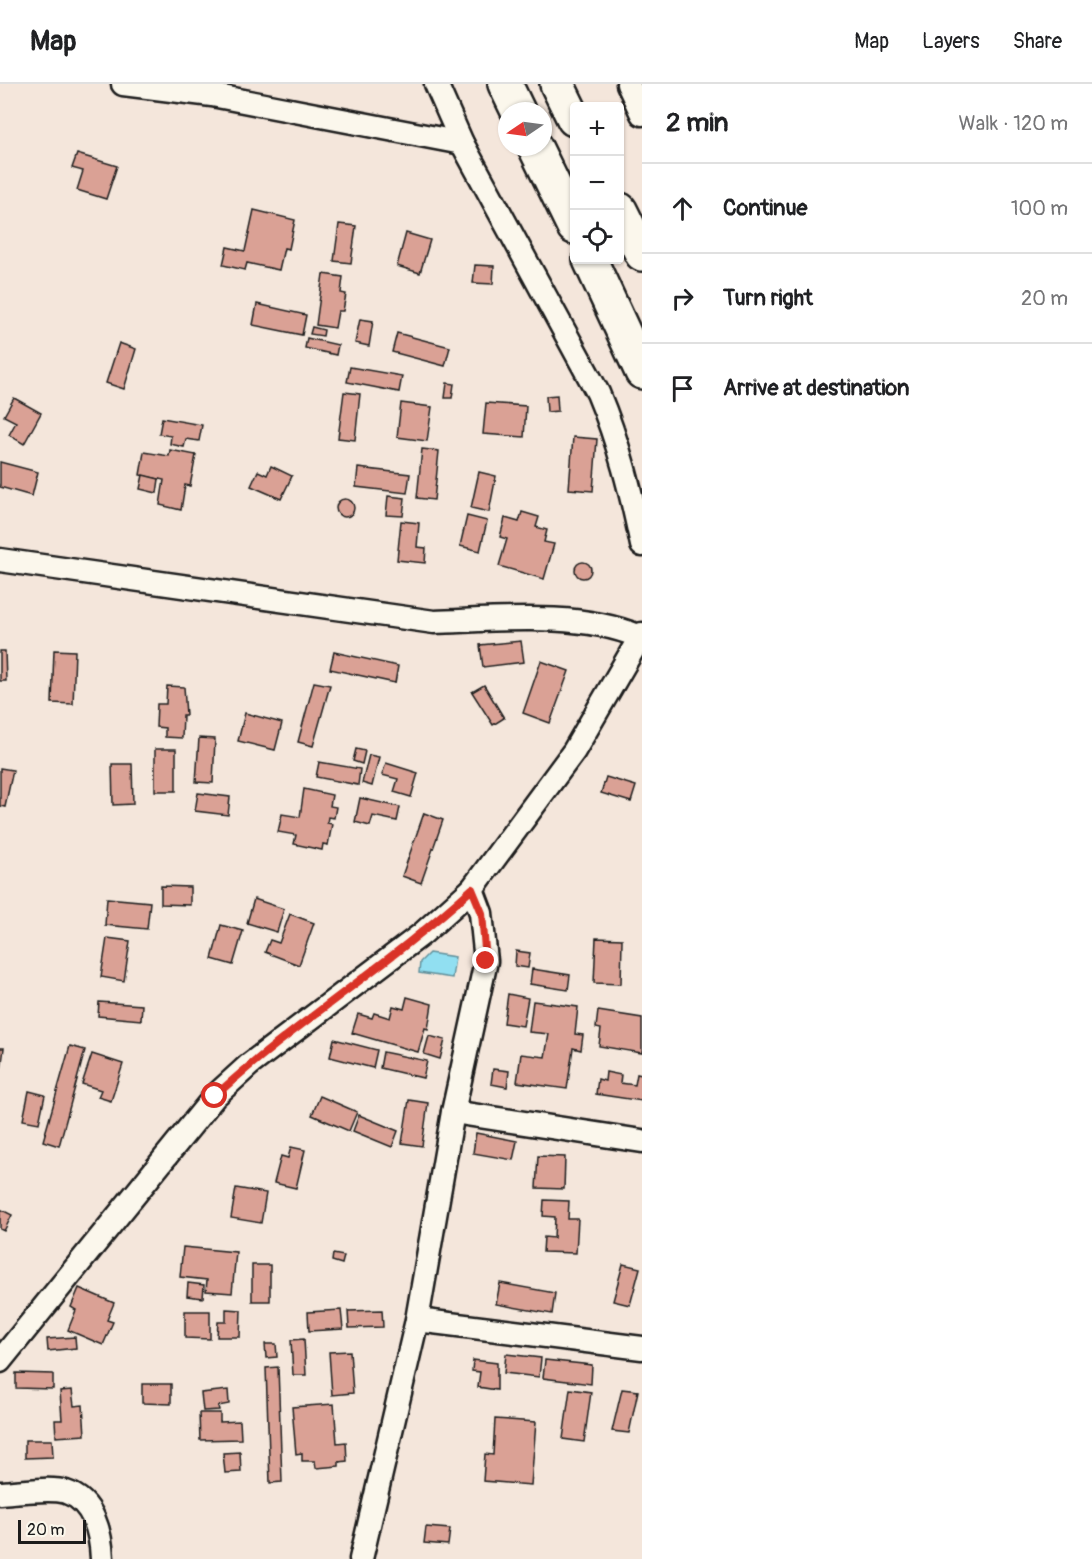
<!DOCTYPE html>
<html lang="en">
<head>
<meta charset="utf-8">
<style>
	body { margin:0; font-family:Pangolin,sans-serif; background:#f2f2f2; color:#202124 }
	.controls { position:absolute; right:18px; top:18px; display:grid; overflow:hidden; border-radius:6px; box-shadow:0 2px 4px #0004 }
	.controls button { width:54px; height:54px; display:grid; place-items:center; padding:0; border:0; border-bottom:2px solid #e0e0e0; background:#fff; color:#202124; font:30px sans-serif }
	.compass { position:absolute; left:498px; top:18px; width:54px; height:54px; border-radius:50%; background:#fff; box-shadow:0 2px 4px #0004; rotate:257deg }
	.scale { position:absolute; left:18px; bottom:15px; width:68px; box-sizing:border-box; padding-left:6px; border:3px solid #1c1c1c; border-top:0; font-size:16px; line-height:21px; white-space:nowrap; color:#1c1c1c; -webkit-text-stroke:4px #fbf7ec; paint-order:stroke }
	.stop { position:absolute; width:18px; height:18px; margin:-14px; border:4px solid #d93025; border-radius:50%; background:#fff }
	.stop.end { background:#d93025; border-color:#fff; box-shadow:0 2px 6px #0008 }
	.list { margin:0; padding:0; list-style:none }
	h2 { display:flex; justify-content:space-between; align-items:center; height:78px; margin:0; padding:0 24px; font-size:26px }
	h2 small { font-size:20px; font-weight:400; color:#757577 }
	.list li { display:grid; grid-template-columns:39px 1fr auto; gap:18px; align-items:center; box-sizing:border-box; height:90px; padding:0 24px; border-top:2px solid #e0e0e0 }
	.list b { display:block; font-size:22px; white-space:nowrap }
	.list em { font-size:20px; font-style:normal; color:#757577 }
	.icon { flex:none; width:33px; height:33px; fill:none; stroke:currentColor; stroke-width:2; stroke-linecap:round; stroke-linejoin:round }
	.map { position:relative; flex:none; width:642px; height:1475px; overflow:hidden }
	header { display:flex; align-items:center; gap:36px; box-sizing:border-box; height:84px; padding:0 30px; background:#fff; border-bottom:2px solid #e0e0e0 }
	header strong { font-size:28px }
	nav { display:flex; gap:33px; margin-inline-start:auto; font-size:21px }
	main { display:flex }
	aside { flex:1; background:#fff }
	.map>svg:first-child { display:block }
</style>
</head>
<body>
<header>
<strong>Map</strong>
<nav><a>Map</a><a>Layers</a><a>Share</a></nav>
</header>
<main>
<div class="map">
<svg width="642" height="1475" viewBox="0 0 642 1475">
	<rect width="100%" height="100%" fill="#f4e6db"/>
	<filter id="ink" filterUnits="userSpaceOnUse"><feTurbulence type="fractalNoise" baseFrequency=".0167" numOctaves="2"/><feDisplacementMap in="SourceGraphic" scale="12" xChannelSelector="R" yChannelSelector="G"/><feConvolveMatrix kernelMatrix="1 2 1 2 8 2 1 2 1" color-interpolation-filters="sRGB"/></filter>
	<g filter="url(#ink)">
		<polygon fill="#91dff1" stroke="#62919c" stroke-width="1.5" points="429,869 455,873 452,894 419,889 420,878"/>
		<g fill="#daa195" stroke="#1c1c1c" stroke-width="1.5">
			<polygon points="77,70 117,82 106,115 77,106 83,87 72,84"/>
			<polygon points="254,126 295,136 289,165 284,164 279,186 247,179 245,186 223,181 227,163 245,167"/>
			<polygon points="339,140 356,142 351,179 334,177"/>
			<polygon points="406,149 430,156 420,189 397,182"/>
			<polygon points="475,181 494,182 493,200 473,199"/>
			<polygon points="323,190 343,193 341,209 346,210 343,227 338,227 335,244 316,241"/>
			<polygon points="257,220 306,231 302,251 253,241"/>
			<polygon points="360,235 373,237 369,262 355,259"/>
			<polygon points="312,243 324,246 323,252 310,250"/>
			<polygon points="397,249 450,263 445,282 392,268"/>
			<polygon points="307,254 338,261 336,271 305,264"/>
			<polygon points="119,259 136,265 124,305 106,299"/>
			<polygon points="350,283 402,292 399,308 347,298"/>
			<polygon points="447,299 454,300 452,314 445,314"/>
			<polygon points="344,308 360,310 355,356 338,354"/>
			<polygon points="557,311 558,327 547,328 546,312"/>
			<polygon points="14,314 41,329 24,360 9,351 16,338 4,332"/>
			<polygon points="401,319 432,323 427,357 397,353"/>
			<polygon points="486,319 526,322 524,353 483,350"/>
			<polygon points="162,334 202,341 199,357 186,355 184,363 170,360 171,352 159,350"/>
			<polygon points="573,353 597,355 593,407 569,405"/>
			<polygon points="422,365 439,367 434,416 417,414"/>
			<polygon points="170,366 196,371 190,402 185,401 181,426 160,421 164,396 140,391 144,368 169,372"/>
			<polygon points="0,378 38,388 32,412 0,403"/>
			<polygon points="271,382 292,392 281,415 251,402 258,387 267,391"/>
			<polygon points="358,384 410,390 407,409 356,403"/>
			<polygon points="479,388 496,392 489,428 471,424"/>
			<polygon points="143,391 159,395 157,409 140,405"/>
			<polygon points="388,412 405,414 403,432 386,431"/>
			<circle cx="345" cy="424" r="9"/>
			<polygon points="522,428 539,433 536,443 547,446 544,458 554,460 544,495 499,482 507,455 500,453 505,434 519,438"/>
			<polygon points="467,432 487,437 480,467 460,462"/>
			<polygon points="401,437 419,439 417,463 426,464 425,479 397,476"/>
			<circle cx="583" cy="486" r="8"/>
			<polygon points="521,557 524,578 483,583 480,561"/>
			<polygon points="54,566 75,567 73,620 52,619"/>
			<polygon points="0,567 5,567 6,597 0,597"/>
			<polygon points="334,568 398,582 395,599 330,585"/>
			<polygon points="541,577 569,587 550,639 523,629"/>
			<polygon points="314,598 330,601 313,662 298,658"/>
			<polygon points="484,601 504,634 493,641 472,608"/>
			<polygon points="167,602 184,603 186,631 183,631 182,654 165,653 165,644 156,643 157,620 166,620"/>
			<polygon points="245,629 282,639 275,666 238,657"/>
			<polygon points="199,654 215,655 213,699 196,698"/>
			<rect x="155" y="665" width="21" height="42"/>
			<polygon points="356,665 365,667 362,680 353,677"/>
			<polygon points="369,671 379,673 372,702 362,699"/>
			<polygon points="319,678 360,685 358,701 316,693"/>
			<polygon points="386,679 418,689 411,713 394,708 398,695 382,691"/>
			<polygon points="112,680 132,680 133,720 113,721"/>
			<polygon points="0,684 13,686 5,723 0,722"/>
			<polygon points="606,693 636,702 631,718 601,709"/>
			<polygon points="304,705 332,711 330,722 336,723 334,734 328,733 327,739 332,740 328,761 323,760 322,766 294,760 296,751 278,748 282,730 300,733"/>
			<polygon points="198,709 230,713 228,731 195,727"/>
			<polygon points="360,714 400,723 397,737 373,732 370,742 355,738"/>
			<polygon points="424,729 443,736 421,799 402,792"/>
			<polygon points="161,802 190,803 190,821 161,820"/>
			<polygon points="107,814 150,818 147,845 105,841"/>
			<polygon points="254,815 284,825 277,848 247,839"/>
			<polygon points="290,830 314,839 299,881 265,868 270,856 279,859"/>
			<polygon points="221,841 243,847 233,881 212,875"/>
			<polygon points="107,854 130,857 124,897 101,893"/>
			<polygon points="596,854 622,855 621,900 594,899"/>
			<polygon points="516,867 530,869 528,884 515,882"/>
			<polygon points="532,885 570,891 568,906 530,900"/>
			<polygon points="508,910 528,914 523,942 504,939"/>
			<polygon points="407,913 432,920 428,945 425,944 418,968 352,949 358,930 372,934 374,929 390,934 393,922 404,925"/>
			<polygon points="533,917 578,923 575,950 583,951 581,966 573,964 567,1005 517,998 521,970 545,973 549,950 529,948"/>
			<polygon points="99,918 142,921 141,936 98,932"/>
			<polygon points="598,927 642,934 642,969 599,962 601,945 596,944"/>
			<polygon points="429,952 445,956 440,975 424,970"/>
			<polygon points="334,955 377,966 373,984 330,973"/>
			<polygon points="70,962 85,966 59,1062 43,1057"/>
			<polygon points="0,964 4,964 1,986 0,986"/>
			<polygon points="383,968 427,977 423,994 380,984"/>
			<polygon points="92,970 123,980 111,1017 98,1013 101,1006 82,1000"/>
			<polygon points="493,985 509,987 507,1003 491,1000"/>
			<polygon points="606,988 621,991 620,999 635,1001 637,990 642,991 642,1017 596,1010 598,995 605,997"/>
			<polygon points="29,1007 45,1011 39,1039 23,1036"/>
			<polygon points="320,1012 357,1028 349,1047 312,1031"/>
			<polygon points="409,1016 428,1019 422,1062 402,1059"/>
			<polygon points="359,1031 398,1047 392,1063 353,1047"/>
			<polygon points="476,1049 517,1057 513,1076 473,1069"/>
			<polygon points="291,1063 305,1066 296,1104 274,1099 281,1072 288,1074"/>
			<polygon points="538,1072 565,1073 564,1105 536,1104"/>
			<polygon points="236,1104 266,1109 261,1139 231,1134"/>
			<polygon points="544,1116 569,1117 568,1135 578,1135 576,1169 543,1168 544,1153 554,1154 555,1133 543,1132"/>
			<polygon points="0,1125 12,1131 4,1147 0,1145"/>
			<polygon points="183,1163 236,1168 232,1209 206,1207 207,1196 180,1193"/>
			<polygon points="333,1170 344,1172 342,1180 332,1177"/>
			<polygon points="623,1180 640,1184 630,1221 613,1217"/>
			<rect x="252" y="1181" width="18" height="36"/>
			<polygon points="188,1199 204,1201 203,1214 187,1212"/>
			<polygon points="500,1199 555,1209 552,1230 496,1220"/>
			<polygon points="79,1204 114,1219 107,1236 113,1238 103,1261 68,1246 76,1226 71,1223"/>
			<polygon points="226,1225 241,1226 240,1253 217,1253 218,1238 226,1238"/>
			<polygon points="341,1226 343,1245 309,1247 308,1228"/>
			<polygon points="382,1226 383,1243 349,1244 348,1227"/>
			<polygon points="185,1227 210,1227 210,1255 185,1254"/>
			<polygon points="75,1253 76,1264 48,1267 47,1255"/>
			<polygon points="304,1255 306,1291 293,1291 291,1256"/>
			<polygon points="265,1260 276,1260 277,1273 266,1274"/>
			<polygon points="350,1267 353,1309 332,1311 329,1268"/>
			<polygon points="506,1270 541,1274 539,1293 504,1289"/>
			<polygon points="473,1276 497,1279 497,1306 478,1303 480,1288 472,1287"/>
			<polygon points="545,1276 592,1281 591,1300 543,1294"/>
			<polygon points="278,1283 282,1398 270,1399 266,1284"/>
			<polygon points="16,1289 53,1290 53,1305 16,1304"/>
			<polygon points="142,1300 171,1300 171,1320 142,1319"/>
			<polygon points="570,1305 591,1308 584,1358 563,1355"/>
			<polygon points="622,1305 638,1307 629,1349 612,1347"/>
			<polygon points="72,1306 74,1322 83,1321 85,1351 56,1353 55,1336 62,1336 60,1307"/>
			<polygon points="228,1306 229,1320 218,1322 219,1326 203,1327 201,1309"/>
			<polygon points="334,1320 337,1359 346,1358 347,1377 339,1378 339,1382 316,1384 315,1377 302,1377 302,1369 296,1370 292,1323"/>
			<polygon points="199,1329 220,1329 220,1338 240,1337 241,1355 200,1356"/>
			<polygon points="495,1335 536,1338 531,1401 483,1397 485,1370 493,1371"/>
			<polygon points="25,1356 52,1356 53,1373 25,1374"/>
			<polygon points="240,1368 241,1388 225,1389 223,1369"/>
			<polygon points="426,1443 450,1445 448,1461 424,1459"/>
		</g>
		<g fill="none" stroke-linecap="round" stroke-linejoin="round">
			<g stroke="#1c1c1c" stroke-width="27">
				<g id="minor">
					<polyline points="123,0 212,11 462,59"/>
					<path d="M436 0 462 59 598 309C619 359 631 408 642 461"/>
					<polyline points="628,0 642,30"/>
					<path d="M0 476 434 538C497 536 579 527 638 552"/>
					<polyline points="453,1028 642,1057"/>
					<polyline points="417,1236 642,1264"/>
					<polyline points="0,1277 215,1012 249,981 422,850 472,805 574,667 642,550"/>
					<path d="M0 1409C17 1408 52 1403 66 1408 94 1417 101 1450 102 1475"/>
					<polyline points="361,1475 417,1236 453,1028 486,877 481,829 472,805"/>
				</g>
			</g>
			<g stroke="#1c1c1c" stroke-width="38">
				<g id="primary">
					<polyline points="505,0 518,27"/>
					<polyline points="557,0 574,35"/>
					<polyline points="535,63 574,143"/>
					<polyline points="620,126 642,170"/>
					<polyline points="590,176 642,288"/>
				</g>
			</g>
			<use href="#minor" stroke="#fbf7ec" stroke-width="22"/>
			<use href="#primary" stroke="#fbf7ec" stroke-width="33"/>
		</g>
	</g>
	<g fill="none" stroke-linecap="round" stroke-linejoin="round" filter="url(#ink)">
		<path stroke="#d93025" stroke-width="8" d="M215 1012C296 938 390 880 472 805L482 829 486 877"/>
	</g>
</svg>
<div class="controls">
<button>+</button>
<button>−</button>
<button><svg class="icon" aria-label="locate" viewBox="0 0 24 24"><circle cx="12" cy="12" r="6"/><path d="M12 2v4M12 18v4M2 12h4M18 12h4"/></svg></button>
</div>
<svg class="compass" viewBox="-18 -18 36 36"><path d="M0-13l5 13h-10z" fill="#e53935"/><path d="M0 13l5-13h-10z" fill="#757577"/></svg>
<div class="scale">20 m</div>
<div class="stop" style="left:215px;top:1012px"></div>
<div class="stop end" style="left:486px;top:877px"></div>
</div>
<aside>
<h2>2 min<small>Walk · 120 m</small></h2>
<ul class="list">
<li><svg class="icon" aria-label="ahead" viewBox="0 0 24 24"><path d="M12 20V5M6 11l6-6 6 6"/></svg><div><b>Continue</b></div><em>100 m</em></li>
<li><svg class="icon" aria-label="right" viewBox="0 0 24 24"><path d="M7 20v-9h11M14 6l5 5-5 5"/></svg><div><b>Turn right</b></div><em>20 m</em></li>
<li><svg class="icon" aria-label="arrive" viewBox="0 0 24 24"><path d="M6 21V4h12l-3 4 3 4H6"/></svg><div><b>Arrive at destination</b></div></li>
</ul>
</aside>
</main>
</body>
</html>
